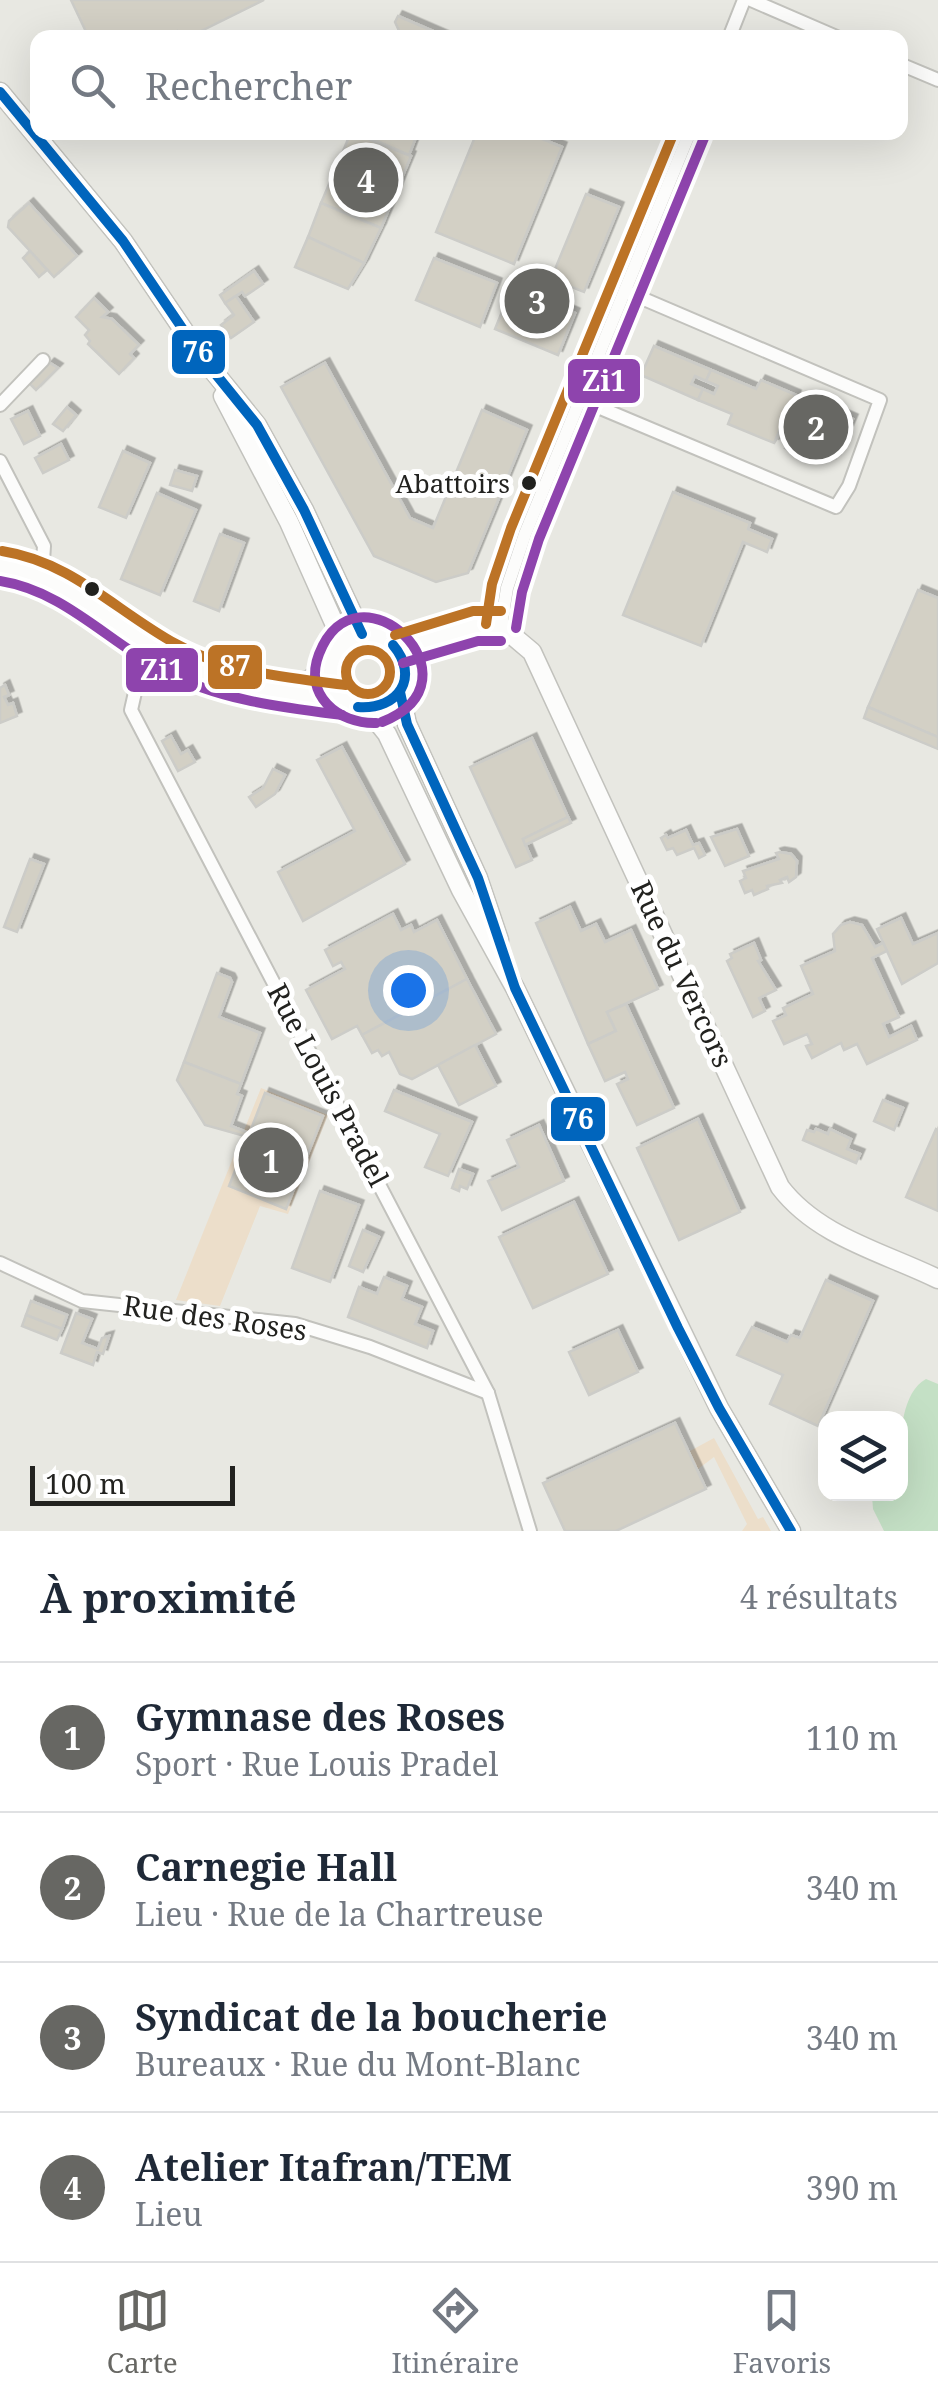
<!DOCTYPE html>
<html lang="fr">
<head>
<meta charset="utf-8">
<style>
	body { margin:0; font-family:"Noto Serif",serif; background:#f2f2f3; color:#1f2937 }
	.controls { position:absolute; right:30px; bottom:30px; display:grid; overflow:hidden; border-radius:20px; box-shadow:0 10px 40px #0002 }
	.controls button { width:90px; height:90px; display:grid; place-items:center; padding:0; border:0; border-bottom:2px solid #e0e1e3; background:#fff; color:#1f2937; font:50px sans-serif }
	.scale { position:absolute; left:30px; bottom:25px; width:205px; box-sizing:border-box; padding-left:10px; border:5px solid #22221f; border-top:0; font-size:28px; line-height:35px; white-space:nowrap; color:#22221f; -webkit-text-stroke:8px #fff; paint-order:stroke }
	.you { position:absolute; left:408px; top:990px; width:35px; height:35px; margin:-25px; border:8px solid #fff; border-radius:50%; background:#1a73e8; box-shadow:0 0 0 15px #1a73e833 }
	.badge { display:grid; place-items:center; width:65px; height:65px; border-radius:50%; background:#676763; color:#fff; font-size:32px; font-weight:700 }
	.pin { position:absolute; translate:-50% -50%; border:5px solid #fff; box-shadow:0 2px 10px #0006 }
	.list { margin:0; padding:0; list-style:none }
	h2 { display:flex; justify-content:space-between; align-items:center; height:130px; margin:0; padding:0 40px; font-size:42px }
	h2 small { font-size:32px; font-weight:400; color:#747a83 }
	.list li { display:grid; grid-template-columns:65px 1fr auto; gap:30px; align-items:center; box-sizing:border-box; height:150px; padding:0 40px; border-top:2px solid #e0e1e3 }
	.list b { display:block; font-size:38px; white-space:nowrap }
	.list p { margin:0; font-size:32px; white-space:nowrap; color:#747a83 }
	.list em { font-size:32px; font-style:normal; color:#747a83 }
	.icon { flex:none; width:55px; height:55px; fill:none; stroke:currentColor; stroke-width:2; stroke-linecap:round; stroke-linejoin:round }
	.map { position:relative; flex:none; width:938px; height:1531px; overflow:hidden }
	.search { position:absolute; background:#fff; box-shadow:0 10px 40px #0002; left:30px; right:30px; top:30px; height:110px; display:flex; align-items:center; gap:25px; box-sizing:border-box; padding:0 35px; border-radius:20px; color:#747a83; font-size:38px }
	.sheet { height:730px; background:#fff }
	nav { display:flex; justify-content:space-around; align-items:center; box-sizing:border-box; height:140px; border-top:2px solid #e0e1e3; background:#fff; font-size:28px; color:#747a83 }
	nav a { display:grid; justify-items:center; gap:5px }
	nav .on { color:#676763 }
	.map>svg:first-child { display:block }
</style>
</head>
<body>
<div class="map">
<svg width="938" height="1531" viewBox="0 0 938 1531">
	<defs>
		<filter id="shadow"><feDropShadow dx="4.5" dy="-4.5" stdDeviation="0" flood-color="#0004"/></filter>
	</defs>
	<rect width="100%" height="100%" fill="#e8e8e2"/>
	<g fill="#ecdeca">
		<polygon points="261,1088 328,1115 288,1214 260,1206 220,1306 176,1300"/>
		<polygon points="714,1438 758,1519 763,1517 771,1531 742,1531 747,1524 714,1457 698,1469 690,1451"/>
	</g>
	<path fill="#c4e0c5" d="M926 1379 938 1384V1531H884L873 1509 872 1496 900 1494C900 1462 895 1396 926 1379Z"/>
	<g fill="#d3d0c5" stroke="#ccccc8" stroke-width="2.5" filter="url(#shadow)">
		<polygon points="71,0 264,0 187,38 180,38 177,31 164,38 89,38"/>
		<polygon points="398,16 449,38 390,38 400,33 395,22"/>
		<polygon points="351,132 411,156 381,228 321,203"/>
		<polygon points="356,132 418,132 409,155"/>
		<polygon points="477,132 525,132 562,147 514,264 436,232"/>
		<polygon points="586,194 619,207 584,292 551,279"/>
		<polygon points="29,203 77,256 54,277 8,227 9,221"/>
		<polygon points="321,203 381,228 364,263 308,237"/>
		<polygon points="308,237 364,263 348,289 295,267"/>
		<polygon points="30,251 47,270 39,277 23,258"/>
		<polygon points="434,258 497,283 480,327 416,300"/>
		<polygon points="254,271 263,284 245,296 242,292 225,303 220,295"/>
		<polygon points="512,287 575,313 558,355 495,329"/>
		<polygon points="236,296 254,322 231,338 221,325 234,315 225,303"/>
		<polygon points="94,298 108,312 102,317 112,319 139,345 130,354 134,358 119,374 88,344 90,341 85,335 89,330 76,317"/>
		<polygon points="654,346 711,370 706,381 695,376 691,384 703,389 698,400 641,375"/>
		<polygon points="50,363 58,368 36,390 30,384"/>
		<polygon points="325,363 410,518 433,528 482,410 527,430 468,573 436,582 374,556 281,387"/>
		<polygon points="711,370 756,389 761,380 796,395 774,443 728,424 732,414 698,400 703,389 714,394 718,386 706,381"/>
		<polygon points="796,395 792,404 813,414 818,404 853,419 836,458 814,449 810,458 785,448 789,439 779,435 774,443"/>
		<polygon points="67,407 76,415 63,431 53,424"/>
		<polygon points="28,411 40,436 24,444 11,419"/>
		<polygon points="61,444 69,460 43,473 35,458"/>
		<polygon points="123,451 150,463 126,518 99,507"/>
		<polygon points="175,470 197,476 192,491 170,485"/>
		<polygon points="673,492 750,523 748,529 772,539 767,552 743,542 701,646 623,615"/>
		<polygon points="157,493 196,510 160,595 121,579"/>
		<polygon points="220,534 244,543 219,611 194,601"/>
		<polygon points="918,590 938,598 938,737 868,707"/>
		<polygon points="5,685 9,695 4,697 8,705 13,703 17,716 0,723 0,688"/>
		<polygon points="868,707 938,737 938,749 864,718"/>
		<polygon points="171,736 181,754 188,750 195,762 178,771 162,741"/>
		<polygon points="532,738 568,817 523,839 532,860 516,867 470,767"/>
		<polygon points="342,747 405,864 303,921 278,872 355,831 317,760"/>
		<polygon points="273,769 285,775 275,794 256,807 249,797 263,788"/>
		<polygon points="568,817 571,823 525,845 523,839"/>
		<polygon points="737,829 749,856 725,866 711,837"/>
		<polygon points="686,830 693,845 699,843 705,855 699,858 694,848 677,855 673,848 667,850 661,838 666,835 668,838"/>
		<polygon points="780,852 791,854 797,861 796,877 789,882 787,877 780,880 782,883 767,886 768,889 754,895 752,890 745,893 740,881 746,878 743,871 779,859 776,853"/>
		<polygon points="30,859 44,864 17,932 4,927"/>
		<polygon points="570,907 581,931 596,924 605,942 631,930 658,989 607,1012 616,1031 588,1044 536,923"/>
		<polygon points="393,914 401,930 411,925 414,932 437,920 467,979 362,1035 357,1026 332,1039 306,990 345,969 341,962 333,966 325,950"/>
		<polygon points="901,918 913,944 938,933 938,963 902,984 877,929"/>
		<polygon points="850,922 862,925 875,947 883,943 887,951 872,958 899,1017 883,1024 889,1037 911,1026 917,1040 867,1064 857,1044 844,1050 841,1043 812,1058 806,1046 812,1044 807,1034 784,1044 773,1021 786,1015 783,1008 813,994 801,966 835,951 833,934 841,925"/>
		<polygon points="754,943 761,960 758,961 776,990 759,998 765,1011 753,1017 727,961 732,958 730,954"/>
		<polygon points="217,973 230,978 232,982 219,1017 260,1033 241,1084 184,1062"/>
		<polygon points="467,979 496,1034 412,1079 400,1074 389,1052 382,1056 378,1050 372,1053 362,1035"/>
		<polygon points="626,1004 674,1108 637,1125 617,1084 628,1079 625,1072 605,1081 588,1044 616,1031 607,1012"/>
		<polygon points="475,1045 496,1086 459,1105 438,1065"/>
		<polygon points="184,1062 241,1084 237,1094 242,1096 231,1126 249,1133 248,1137 205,1125 177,1080"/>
		<polygon points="394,1090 472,1122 448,1176 425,1167 440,1134 385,1111"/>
		<polygon points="265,1093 323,1116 286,1209 229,1186"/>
		<polygon points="883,1100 903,1108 894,1130 874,1121"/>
		<polygon points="698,1119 740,1212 679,1240 637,1148"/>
		<polygon points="539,1125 564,1181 502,1210 488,1181 519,1167 507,1140"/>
		<polygon points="816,1129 828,1134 830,1129 851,1139 847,1149 860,1154 856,1163 803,1140 807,1130 814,1132"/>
		<polygon points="936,1129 938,1130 938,1211 906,1197"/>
		<polygon points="459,1169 473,1174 467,1189 460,1186 459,1191 452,1188"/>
		<polygon points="320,1191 359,1205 330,1282 292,1268"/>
		<polygon points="574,1202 608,1274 533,1308 499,1237"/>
		<polygon points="363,1230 379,1237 363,1272 349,1266"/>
		<polygon points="384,1277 407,1286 402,1299 422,1307 415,1324 433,1331 427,1348 348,1317 359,1287 377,1294"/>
		<polygon points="826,1280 873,1301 818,1426 770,1404 783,1375 737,1355 752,1327 787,1342 791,1335 800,1338"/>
		<polygon points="31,1301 67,1315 62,1329 26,1315"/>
		<polygon points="76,1313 92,1319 82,1343 98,1349 102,1338 109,1336 103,1354 97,1352 93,1365 61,1353"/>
		<polygon points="26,1315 62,1329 57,1340 22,1326"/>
		<polygon points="618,1330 638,1372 589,1395 569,1352"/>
		<polygon points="675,1423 706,1489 616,1531 565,1531 543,1483"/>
	</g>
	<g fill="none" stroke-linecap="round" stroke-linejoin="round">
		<g stroke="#c2c2bd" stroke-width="16">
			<g id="street">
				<polyline points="751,0 839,38"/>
				<polyline points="729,38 744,0"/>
				<polyline points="900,64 938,80"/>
				<polyline points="579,399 836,507 849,486 880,400 625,291"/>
				<polyline points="0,405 43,360"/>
				<polyline points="0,461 44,546 42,576"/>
				<polyline points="501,626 507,588 525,534 690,132"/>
				<polyline points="165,655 138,679 131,710 488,1393 530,1531"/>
				<polyline points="0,1263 82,1301 295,1324 370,1347 488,1393"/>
			</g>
		</g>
		<g stroke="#c2c2bd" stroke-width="21">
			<g id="secondary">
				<polyline points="0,92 123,241 201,356 257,425 304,510 362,634"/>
				<polyline points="223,396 289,522 343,643"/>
				<path d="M0 566C59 568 117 628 167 656 226 688 279 692 344 700"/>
				<circle cx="368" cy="671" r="38"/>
				<path d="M399 649 476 626H501L532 652 780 1187C818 1237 883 1252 938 1279"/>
				<polyline points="275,689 309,680 332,662"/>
				<polyline points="400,692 407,724 478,878 499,940"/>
				<polyline points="367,709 387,734 461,890 515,988 719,1408 791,1531"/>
			</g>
		</g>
		<use href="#street" stroke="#fcfcfb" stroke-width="12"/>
		<use href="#secondary" stroke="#fcfcfb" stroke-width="18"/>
		<g stroke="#fff" stroke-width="18">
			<g id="bus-1">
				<polyline points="0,92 123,241 201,356 257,425 304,510 362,634"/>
				<polyline points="400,692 407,724 478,878 515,988 678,1328 719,1408 791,1531"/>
				<path d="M358 707C399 710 420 677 393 645"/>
			</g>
		</g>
		<g stroke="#fff" stroke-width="18">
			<g id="bus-2">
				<path d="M0 581C64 591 107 641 162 670 218 700 280 707 342 715"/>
				<polyline points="516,628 522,592 539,539 704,138"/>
				<polyline points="403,663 478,641 501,641"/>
				<path d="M376 723C338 724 303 695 319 654 357 556 488 680 382 722"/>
			</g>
		</g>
		<g stroke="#fff" stroke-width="18">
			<g id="bus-3">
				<path d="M2 551C72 562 116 611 176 644 228 672 288 678 346 685"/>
				<polyline points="486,624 492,584 511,528 674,132"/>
				<polyline points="395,635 473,611 501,611"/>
				<circle cx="368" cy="672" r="22"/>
			</g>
		</g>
		<use href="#bus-1" stroke="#0065bd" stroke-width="10"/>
		<use href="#bus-2" stroke="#8e44ad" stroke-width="10"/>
		<use href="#bus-3" stroke="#bc7326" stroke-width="10"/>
	</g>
	<g fill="#22221f" stroke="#fff" stroke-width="4">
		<circle cx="529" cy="483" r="9"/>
		<circle cx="92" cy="589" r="9"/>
	</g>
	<g text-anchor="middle" stroke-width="10" stroke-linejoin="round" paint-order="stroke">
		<g font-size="26" fill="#22221f" stroke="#fff" text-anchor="end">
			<text x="510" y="493">Abattoirs</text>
		</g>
		<g font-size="28" fill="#22221f" stroke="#fff">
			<text transform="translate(682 974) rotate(65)" y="10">Rue du Vercors</text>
			<text transform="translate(328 1085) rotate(62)" y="10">Rue Louis Pradel</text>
			<text transform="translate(215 1318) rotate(8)" y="10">Rue des Roses</text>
		</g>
	</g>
	<g stroke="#fff" stroke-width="4">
		<rect x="170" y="328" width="57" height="48" rx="10" fill="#0065bd"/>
		<rect x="566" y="357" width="76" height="48" rx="10" fill="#8e44ad"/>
		<rect x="206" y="643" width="58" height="48" rx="10" fill="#bc7326"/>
		<rect x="124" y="646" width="76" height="48" rx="10" fill="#8e44ad"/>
		<rect x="549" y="1095" width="58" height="48" rx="10" fill="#0065bd"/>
	</g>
	<g font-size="28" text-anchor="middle" font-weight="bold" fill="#fff">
		<text x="198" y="362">76</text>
		<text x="604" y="391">Zi1</text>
		<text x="235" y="676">87</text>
		<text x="162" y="680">Zi1</text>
		<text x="578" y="1129">76</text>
	</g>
</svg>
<div class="controls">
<button><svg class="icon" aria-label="layers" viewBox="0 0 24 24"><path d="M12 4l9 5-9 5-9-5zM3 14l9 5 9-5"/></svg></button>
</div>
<div class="scale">100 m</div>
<div class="you"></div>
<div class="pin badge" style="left:271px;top:1160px">1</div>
<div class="pin badge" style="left:816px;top:427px">2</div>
<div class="pin badge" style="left:537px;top:301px">3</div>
<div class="pin badge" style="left:366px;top:180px">4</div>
<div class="search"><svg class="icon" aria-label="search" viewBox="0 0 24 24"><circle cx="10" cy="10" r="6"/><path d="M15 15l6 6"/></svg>Rechercher</div>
</div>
<section class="sheet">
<h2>À proximité<small>4 résultats</small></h2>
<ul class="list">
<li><span class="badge">1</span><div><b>Gymnase des Roses</b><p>Sport · Rue Louis Pradel</p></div><em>110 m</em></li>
<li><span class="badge">2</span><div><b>Carnegie Hall</b><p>Lieu · Rue de la Chartreuse</p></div><em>340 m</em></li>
<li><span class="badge">3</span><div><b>Syndicat de la boucherie</b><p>Bureaux · Rue du Mont-Blanc</p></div><em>340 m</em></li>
<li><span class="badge">4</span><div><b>Atelier Itafran/TEM</b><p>Lieu</p></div><em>390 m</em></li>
</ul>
</section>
<nav>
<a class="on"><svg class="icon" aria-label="map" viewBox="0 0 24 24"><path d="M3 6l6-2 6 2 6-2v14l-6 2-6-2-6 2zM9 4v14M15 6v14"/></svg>Carte</a>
<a><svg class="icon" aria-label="directions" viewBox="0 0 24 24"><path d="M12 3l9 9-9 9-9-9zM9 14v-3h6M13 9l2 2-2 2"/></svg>Itinéraire</a>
<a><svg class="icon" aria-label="saved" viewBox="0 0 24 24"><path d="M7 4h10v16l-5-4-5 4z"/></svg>Favoris</a>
</nav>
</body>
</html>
